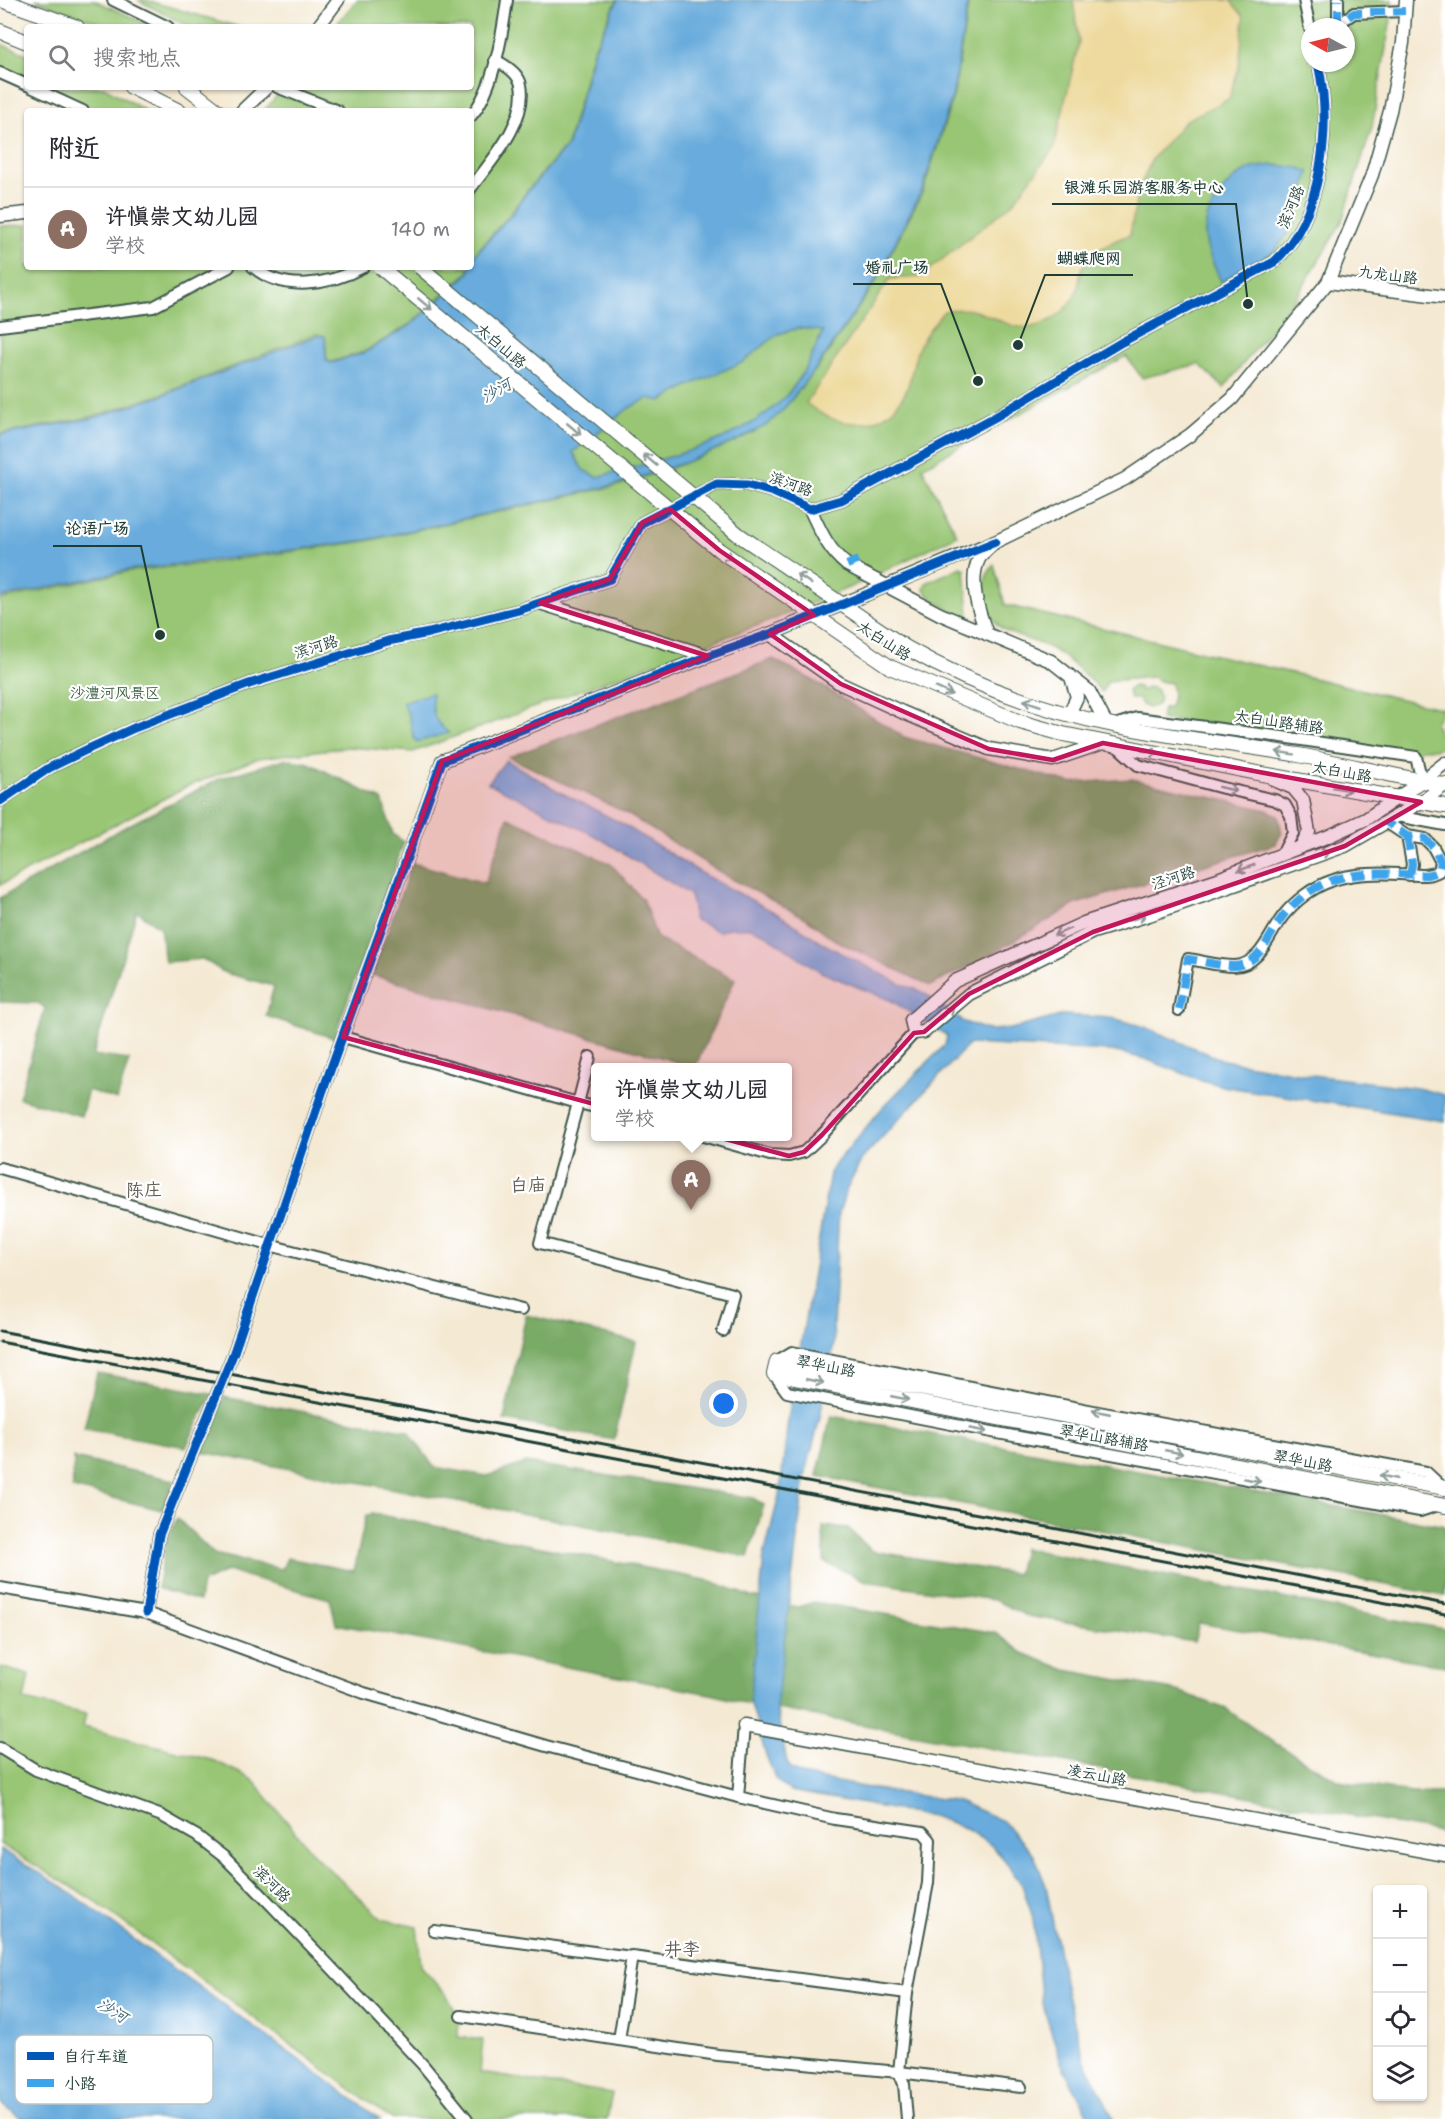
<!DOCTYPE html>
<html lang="zh">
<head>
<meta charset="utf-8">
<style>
	body { margin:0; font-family:"Shantell Sans","LXGW WenKai TC",sans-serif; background:#f7f7f7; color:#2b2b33 }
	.controls { position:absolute; right:18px; bottom:18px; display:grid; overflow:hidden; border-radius:6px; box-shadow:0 2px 4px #0004 }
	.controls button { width:54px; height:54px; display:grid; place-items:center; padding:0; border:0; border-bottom:2px solid #e1e1e2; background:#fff; color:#2b2b33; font:30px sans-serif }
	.compass { position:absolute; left:1301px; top:18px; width:54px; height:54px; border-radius:50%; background:#fff; box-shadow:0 2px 4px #0004; rotate:277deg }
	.you { position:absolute; left:724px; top:1404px; width:21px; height:21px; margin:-15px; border:4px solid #fff; border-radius:50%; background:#1a73e8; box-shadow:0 0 0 9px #1a73e833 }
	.badge { display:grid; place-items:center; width:39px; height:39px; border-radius:50%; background:#111827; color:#fff; font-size:20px; font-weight:700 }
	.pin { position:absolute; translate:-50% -50px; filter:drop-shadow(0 2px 3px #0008) }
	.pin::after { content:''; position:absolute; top:32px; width:21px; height:18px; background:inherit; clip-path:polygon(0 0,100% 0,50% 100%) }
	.popup { position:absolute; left:591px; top:1063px; width:201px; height:78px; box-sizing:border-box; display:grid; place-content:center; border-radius:6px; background:#fff; filter:drop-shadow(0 2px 4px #0005); font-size:20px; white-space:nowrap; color:#7c7c81 }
	.popup b { font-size:22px; color:#2b2b33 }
	.popup::after { content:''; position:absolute; left:50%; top:100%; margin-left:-12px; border:12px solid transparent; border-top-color:#fff }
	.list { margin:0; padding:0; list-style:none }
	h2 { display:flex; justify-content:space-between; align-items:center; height:78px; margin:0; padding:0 24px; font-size:26px }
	h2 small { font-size:20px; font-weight:400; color:#7c7c81 }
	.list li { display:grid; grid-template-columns:39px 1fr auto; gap:18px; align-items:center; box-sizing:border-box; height:84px; padding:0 24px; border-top:2px solid #e1e1e2 }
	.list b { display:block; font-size:22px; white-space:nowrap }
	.list p { margin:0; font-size:20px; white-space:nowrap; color:#7c7c81 }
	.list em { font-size:20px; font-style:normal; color:#7c7c81 }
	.icon { flex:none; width:33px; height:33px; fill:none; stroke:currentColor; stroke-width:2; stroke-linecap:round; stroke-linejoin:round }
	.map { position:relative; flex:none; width:1445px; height:2119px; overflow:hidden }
	.search { position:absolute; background:#fff; box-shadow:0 2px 4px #0004; left:24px; top:24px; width:450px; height:66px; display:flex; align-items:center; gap:15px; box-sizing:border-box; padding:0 21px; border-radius:6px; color:#7c7c81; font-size:22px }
	.panel { position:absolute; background:#fff; box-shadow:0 2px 4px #0004; left:24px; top:108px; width:450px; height:162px; border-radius:6px }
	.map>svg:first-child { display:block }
</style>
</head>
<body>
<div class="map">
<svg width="1445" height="2119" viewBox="0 0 1445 2119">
	<rect width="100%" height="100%" fill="#fff"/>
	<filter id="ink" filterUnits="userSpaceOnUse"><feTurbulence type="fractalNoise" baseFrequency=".0167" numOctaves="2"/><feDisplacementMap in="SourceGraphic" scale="12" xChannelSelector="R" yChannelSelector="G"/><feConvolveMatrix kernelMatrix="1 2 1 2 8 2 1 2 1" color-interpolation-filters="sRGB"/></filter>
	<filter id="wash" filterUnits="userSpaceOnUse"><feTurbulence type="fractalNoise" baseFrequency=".008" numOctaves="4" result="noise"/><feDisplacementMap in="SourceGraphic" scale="24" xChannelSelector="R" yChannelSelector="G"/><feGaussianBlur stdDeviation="1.35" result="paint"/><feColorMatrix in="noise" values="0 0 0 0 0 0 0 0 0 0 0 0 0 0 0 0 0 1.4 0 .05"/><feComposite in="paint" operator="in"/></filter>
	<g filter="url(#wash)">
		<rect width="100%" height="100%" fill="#f4e9d3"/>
		<g fill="#99c674" stroke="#5c8254" stroke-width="1.5" fill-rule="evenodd">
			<polygon points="35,0 94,0 154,27 105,27 94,21"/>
			<polygon points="138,0 146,0 239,27 189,27"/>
			<polygon points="357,0 617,0 593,50 567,145 526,192 510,214 471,258 471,111 264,111 284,87 471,87 471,27 334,27"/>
			<path d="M969 0H1392L1391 19 1372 127 1341 224 1296 298 1224 388 1199 364 1142 378 1126 356 922 467 957 535 862 582 772 620 413 752 348 747 259 758 186 787 0 885V600L130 571 210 563 367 541 620 485 684 463 734 442 767 425 783 410 818 367 876 282 924 189 954 94ZM1310 27H1346V63H1310Z"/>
			<polygon points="0,44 27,54 27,79 0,68"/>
			<polygon points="45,87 104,87 146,111 93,111"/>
			<polygon points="27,225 27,267 469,267 468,272 410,324 364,352 331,362 327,360 325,336 316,334 157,396 91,417 0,434 0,226"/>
			<path d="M799 328 823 331C812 356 801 382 780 402 734 445 657 460 598 477L583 470 573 452 629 408 649 397 661 401 767 342 778 334Z"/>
			<path d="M994 565 1005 605 1443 709 1435 723 1439 733 1445 738V745L1436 749H1421L1415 754 1161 719 1163 708H1170L1173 695 1171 683 1159 681 1153 677 1108 681 1102 692C1087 676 1071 660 1052 649 1023 634 992 638 985 599 982 584 985 576 994 565Z"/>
			<polygon points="961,567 965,569 969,615 963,617 934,601 924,590 926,583"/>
			<polygon points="1134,686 1139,687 1141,691 1149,687 1156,689 1160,698 1158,705 1148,708 1142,705 1139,699 1130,699 1128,690"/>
			<polygon points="0,1667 29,1675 24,1700 86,1714 83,1727 215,1761 252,1779 315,1856 382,1919 417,1927 421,1966 446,1994 459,2018 458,2037 483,2040 480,2073 612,2093 607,2119 392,2119 90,1898 0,1844"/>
		</g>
		<g fill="#7aab66" stroke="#4c744d" stroke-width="1.5">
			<polygon points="773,659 814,681 904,737 1070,783 1132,779 1267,810 1278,815 1282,833 1275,844 1076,904 980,961 930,986 835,940 807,919 723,874 624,812 509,757"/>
			<polygon points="285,759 309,763 382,800 393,834 404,842 334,1038 266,1016 274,986 225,973 203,959 165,962 160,928 137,911 93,1055 129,1060 117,1100 88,1090 81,1116 19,1098 45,1008 38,1003 0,1002 0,898 123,828 221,778"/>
			<polygon points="508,817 611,864 643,900 657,938 735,979 695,1067 372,975 412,863 485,883"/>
			<polygon points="526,1315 636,1342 614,1440 504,1420"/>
			<polygon points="97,1373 212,1394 186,1447 84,1429"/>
			<polygon points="224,1397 408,1431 434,1467 487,1476 526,1463 753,1498 764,1505 748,1557 202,1452"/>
			<polygon points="831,1416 1445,1526 1445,1596 817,1476"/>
			<polygon points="74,1458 174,1480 162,1510 72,1488"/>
			<polygon points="375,1514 711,1581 752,1597 798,1607 814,1602 996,1633 1023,1653 1066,1670 1178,1691 1226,1709 1273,1742 1339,1781 1412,1793 1445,1793 1445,1833 740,1702 715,1695 336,1624 330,1599 227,1571 202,1583 199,1601 157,1588 166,1543 177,1518 214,1554 282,1569 287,1558 354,1571 366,1515"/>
			<polygon points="823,1526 848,1528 872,1551 1017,1574 1023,1548 1445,1629 1445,1666 1199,1623 1194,1642 1027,1616 994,1600 866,1581 824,1562"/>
		</g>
		<path fill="#eeda9e" stroke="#868c69" stroke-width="1.5" d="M1073 0H1230L1244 17 1239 66 1229 99 1186 120 1152 159 1138 191 1130 235C1113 240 1094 250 1084 265 1080 271 1080 280 1078 287 1073 307 1053 323 1032 327 1012 331 991 314 971 310 963 308 952 310 944 311 934 323 924 335 918 349 911 367 912 385 900 401 876 434 834 426 806 403L890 279 920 277 1013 203 1054 148 1079 42Z"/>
		<g fill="#67abdc" stroke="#437488" stroke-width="1.5" fill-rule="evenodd">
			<path d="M618 0H968L953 94 923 188 876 280 817 367 783 410 767 425 734 442 684 463 619 484 458 520 367 540 208 561 128 570 0 598V435L93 418 158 397 316 336H325L326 360 331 363 364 353 411 325 469 273 471 259 512 214 527 192 568 145 594 50ZM799 328 823 331C812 356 801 383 780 402 734 445 657 460 598 477L583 470 573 452 629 408 649 398 661 401 688 386 743 362 778 334Z"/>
			<path d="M1274 165 1300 168 1309 172 1295 223 1275 251 1221 282C1215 266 1205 250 1205 232 1205 208 1228 178 1250 169 1257 166 1266 166 1274 165Z"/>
			<path d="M432 693C432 713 433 721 449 733L417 742 414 738 409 716 402 702Z"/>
			<polygon points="506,760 560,792 621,823 706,876 778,914 826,945 901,984 921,991 964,1022 988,1030 1011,1029 1064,1015 1112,1018 1142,1026 1223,1060 1303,1074 1417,1088 1445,1095 1445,1121 1227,1087 1198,1079 1145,1059 1112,1051 969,1044 862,1159 846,1191 839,1212 833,1326 834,1343 820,1417 805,1476 776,1707 787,1762 790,1769 802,1775 869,1788 961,1802 1003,1821 1034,1855 1046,1886 1066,1991 1084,2059 1114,2119 1091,2119 1062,2065 1042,2003 1033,1918 1022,1885 1003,1858 991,1845 963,1827 932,1816 790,1791 776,1780 766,1755 750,1701 764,1555 780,1492 788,1420 830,1173 836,1163 883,1107 945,1045 947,1036 892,1001 821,972 763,933 750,928 729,928 719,932 693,919 693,906 689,894 601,839 488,783"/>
			<polygon points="0,1849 61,1886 380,2119 23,2119 0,2104"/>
		</g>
	</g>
	<g filter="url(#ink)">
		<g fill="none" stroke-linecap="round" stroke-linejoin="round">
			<g stroke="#3f574c" stroke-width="14">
				<g id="minor">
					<polyline points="113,0 168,27"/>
					<polyline points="1304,0 1310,29"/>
					<polyline points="1338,24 1338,0"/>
					<polyline points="1328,27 1338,24 1354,13 1405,11"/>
					<polyline points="0,73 27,85"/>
					<polyline points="31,87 83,111"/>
					<polyline points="277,87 338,111"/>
					<path d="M471 116C494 89 502 36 507 0"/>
					<path d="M471 188C491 161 528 121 521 85 519 73 505 65 495 60"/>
					<path d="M253 267C284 293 329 285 363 267"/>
					<polyline points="0,326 153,307 229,267"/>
					<polyline points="1115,725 1137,718 1282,737 1416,757 1422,781"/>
					<polyline points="1117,746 1138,765 1223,788 1275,800 1285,805 1291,816 1293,833 1282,854"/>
					<path d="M0 801 49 768 88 749 134 728 249 684 388 641 429 633 519 610 610 579 642 523 717 484 748 485 773 492 810 509 841 500 997 416 1122 342 1274 262C1323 217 1332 126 1318 63"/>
					<polyline points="1397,816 1445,825"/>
					<polyline points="1407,836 1412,864 1410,875"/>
					<path d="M1179 1010 1188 959C1202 961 1219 966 1234 966 1261 965 1269 934 1283 916 1295 901 1313 887 1331 881 1352 873 1378 873 1399 874 1414 874 1426 878 1439 871L1441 862 1433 847 1425 839 1407 836 1386 822"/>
					<polyline points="343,1037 578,1103 540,1243 733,1294 723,1331"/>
					<polyline points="590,1057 578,1103 595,1107"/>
					<polyline points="703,1136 770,1155 789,1156 804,1152 822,1135 914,1033"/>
					<polyline points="0,1168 269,1245 521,1310"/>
					<polyline points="777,1361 792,1352 1104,1413 1426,1472 1442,1487"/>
					<polyline points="774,1374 787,1392 992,1432 1420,1511 1438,1505"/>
					<polyline points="0,1588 146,1613 364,1693 546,1746 738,1797 835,1819 923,1832 930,1840 928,1883 907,1993 899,2072 904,2084 907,2119"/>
					<polyline points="146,1613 159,1535 234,1352 322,1093 442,761"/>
					<polyline points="0,1748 36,1770 162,1816 197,1836 224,1857 253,1886 328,1964 423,2065 467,2119"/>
					<polyline points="738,1797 744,1726"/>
					<polyline points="434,1931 907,1993"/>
					<polyline points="461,2016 718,2055 899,2072 1021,2087"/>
					<polyline points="619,2040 632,1956"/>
				</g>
			</g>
			<g stroke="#3f574c" stroke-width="15">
				<g id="tertiary">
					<polyline points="318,27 338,0"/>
					<polyline points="242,111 267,87"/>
					<polyline points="0,216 27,213"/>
					<polyline points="1328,282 1445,297"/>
					<path d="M810 509C820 530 828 550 847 565L940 614 987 634"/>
					<polyline points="540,603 708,656"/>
					<polyline points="770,634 841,684 902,712 989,749 1053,760 1103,743"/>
					<polyline points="1069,714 1077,697 1071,677"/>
					<path d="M1106 723 1089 691 1051 661 987 634C979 613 968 581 979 559 982 553 990 547 995 542L1125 479 1190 435 1232 399 1328 282 1372 175 1390 111 1403 43 1406 0"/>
					<polyline points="442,761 708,656 770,634 991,543"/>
					<polyline points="1445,763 1422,781 1366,819 1329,836 1215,880 1084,923 955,981 911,1020 914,1033 924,1032 969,994 1093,932 1149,915 1345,846 1421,802 1445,785"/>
					<polyline points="1274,780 1293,788 1303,800 1309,832 1302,845"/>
					<polyline points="744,1726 1445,1855"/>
				</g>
			</g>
			<g stroke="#3f574c" stroke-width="16">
				<g id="secondary">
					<polyline points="1,0 77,27"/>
					<polyline points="0,31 27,42"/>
					<polyline points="131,87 179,111"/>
					<polyline points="187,87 218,111"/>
					<path d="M905 647C969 684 1041 710 1113 725 1174 738 1237 744 1298 755 1347 764 1396 777 1445 785"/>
					<polyline points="890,667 1020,722 1063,734 1262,774 1445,806"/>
					<polyline points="1445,1488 777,1361 774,1374 1445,1506"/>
				</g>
			</g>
			<use href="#minor" stroke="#fff" stroke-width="10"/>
			<use href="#tertiary" stroke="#fff" stroke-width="12"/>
			<use href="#secondary" stroke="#fff" stroke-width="14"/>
			<g stroke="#1f3d34" stroke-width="3">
				<polyline points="0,1331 1058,1529 1445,1604"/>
				<polyline points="0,1342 1445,1614"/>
			</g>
			<g stroke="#3f574c" stroke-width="16" stroke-linecap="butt">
				<g id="secondary-bridge">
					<polyline points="380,267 719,550 890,667"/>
					<polyline points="420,267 739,535 905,647"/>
				</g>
			</g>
			<use href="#secondary-bridge" stroke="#fff" stroke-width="14"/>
			<g stroke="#3da4eb" stroke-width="8" stroke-dasharray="15 8" stroke-linecap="butt">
				<polyline points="1338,24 1338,0"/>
				<polyline points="1328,27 1338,24 1354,13 1405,11"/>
				<polyline points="847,565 858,560"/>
				<polyline points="1407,836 1412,864 1410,875"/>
				<path d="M1179 1010 1188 959C1202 961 1219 966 1234 966 1261 965 1269 934 1283 916 1295 901 1313 887 1331 881 1352 873 1378 873 1399 874 1414 874 1426 878 1439 871L1441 862 1433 847 1425 839 1407 836 1386 822"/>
			</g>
			<g stroke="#fff" stroke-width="13">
				<g id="cycleway">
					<path d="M0 801 49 768 88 749 134 728 249 684 388 641 429 633 519 610 610 579 642 523 717 484 748 485 773 492 810 509 841 500 997 416 1122 342 1274 262C1323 217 1332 126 1318 63"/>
					<polyline points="146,1613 159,1535 234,1352 322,1093 442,761 708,656 770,634 995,542"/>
				</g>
			</g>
			<use href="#cycleway" stroke="#0057b8" stroke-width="9"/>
		</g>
		<defs><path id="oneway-shaft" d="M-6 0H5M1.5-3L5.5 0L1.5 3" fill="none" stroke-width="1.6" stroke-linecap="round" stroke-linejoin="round" transform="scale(1.5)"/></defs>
		<g stroke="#8f9e9a">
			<use href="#oneway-shaft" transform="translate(425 304) rotate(40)"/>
			<use href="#oneway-shaft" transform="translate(574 429) rotate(40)"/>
			<use href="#oneway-shaft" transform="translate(650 460) rotate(-140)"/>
			<use href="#oneway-shaft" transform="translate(725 554) rotate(36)"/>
			<use href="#oneway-shaft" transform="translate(804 579) rotate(-146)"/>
			<use href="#oneway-shaft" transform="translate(944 691) rotate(24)"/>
			<use href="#oneway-shaft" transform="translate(1032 703) rotate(-162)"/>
			<use href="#oneway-shaft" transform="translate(1150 752) rotate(11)"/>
			<use href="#oneway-shaft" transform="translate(1285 753) rotate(-171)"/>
			<use href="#oneway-shaft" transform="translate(1228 789) rotate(13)"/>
			<use href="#oneway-shaft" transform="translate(1342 789) rotate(10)"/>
			<use href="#oneway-shaft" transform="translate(1321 854) rotate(-19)"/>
			<use href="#oneway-shaft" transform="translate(1246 868) rotate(159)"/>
			<use href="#oneway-shaft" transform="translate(1137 918) rotate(-17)"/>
			<use href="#oneway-shaft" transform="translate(1062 932) rotate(156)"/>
			<use href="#oneway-shaft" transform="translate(947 1013) rotate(-40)"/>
			<use href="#oneway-shaft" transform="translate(815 1381) rotate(11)"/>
			<use href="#oneway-shaft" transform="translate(900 1398) rotate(11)"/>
			<use href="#oneway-shaft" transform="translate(1101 1412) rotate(-169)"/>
			<use href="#oneway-shaft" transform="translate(978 1430) rotate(11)"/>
			<use href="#oneway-shaft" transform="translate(1174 1452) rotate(11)"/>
			<use href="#oneway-shaft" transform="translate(1388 1477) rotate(-169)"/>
			<use href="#oneway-shaft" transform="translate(1252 1480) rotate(10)"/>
		</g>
	</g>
	<path fill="#c2185b" fill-opacity="0.2" stroke="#c2185b" stroke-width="4.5" stroke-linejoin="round" d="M670 509 719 550 814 615 770 634 841 684 989 749 1053 760 1103 743 1421 802 1345 846 1093 932 969 994 924 1032 914 1033 822 1135 804 1152 789 1156 343 1037 442 761 708 656 540 603 610 579 642 523Z"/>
	<g text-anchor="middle" stroke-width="4.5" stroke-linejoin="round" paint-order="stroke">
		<g font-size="15" fill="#1f3d34" stroke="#fff">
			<text transform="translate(1291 207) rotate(-67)" y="5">滨河路</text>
			<text transform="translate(1388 275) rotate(7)" y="5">九龙山路</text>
			<text transform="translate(501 346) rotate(40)" y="5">太白山路</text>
			<text transform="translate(791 484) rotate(20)" y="5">滨河路</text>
			<text transform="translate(884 641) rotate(32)" y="5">太白山路</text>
			<text transform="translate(316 647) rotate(-17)" y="5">滨河路</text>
			<text transform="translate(1279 722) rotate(8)" y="5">太白山路辅路</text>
			<text transform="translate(1342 772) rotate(10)" y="5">太白山路</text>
			<text transform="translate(1173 878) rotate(-18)" y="5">泾河路</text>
			<text transform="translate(826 1366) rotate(11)" y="5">翠华山路</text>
			<text transform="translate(1104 1438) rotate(10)" y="5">翠华山路辅路</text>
			<text transform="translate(1303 1461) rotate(11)" y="5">翠华山路</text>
			<text transform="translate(1097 1775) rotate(11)" y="5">凌云山路</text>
			<text transform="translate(272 1884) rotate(45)" y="5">滨河路</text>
		</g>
		<g font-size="15" fill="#3e5f44" stroke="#fff">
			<text x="115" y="698">沙澧河风景区</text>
		</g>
		<g font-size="16" font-style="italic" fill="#38646f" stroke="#fff">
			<text transform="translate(496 390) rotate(-30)" y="6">沙河</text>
			<text transform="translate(113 2010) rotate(32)" y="6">沙河</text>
		</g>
		<g font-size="18" fill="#625e54" stroke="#fff">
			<text x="528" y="1191">白庙</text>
			<text x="144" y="1196">陈庄</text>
			<text x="682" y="1955">井李</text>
		</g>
	</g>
	<rect x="15" y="2035" width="198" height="69" rx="9" fill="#fff" stroke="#bcc5c2" stroke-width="1.5"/>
	<rect x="27" y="2052" width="27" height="8" fill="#0057b8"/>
	<rect x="27" y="2079" width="27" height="8" fill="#3da4eb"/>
	<g font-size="16" fill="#1f3d34">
		<text x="64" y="2062">自行车道</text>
		<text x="64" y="2089">小路</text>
	</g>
	<path fill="none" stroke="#1f3d34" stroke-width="2" d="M1248 304L1236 204H1052M1018 345L1045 275H1133M978 381L941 284H853M160 635L141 546H53"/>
	<g fill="#1f3d34" stroke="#fff" stroke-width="2">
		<circle cx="1248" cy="304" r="6"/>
		<circle cx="1018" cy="345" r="6"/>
		<circle cx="978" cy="381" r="6"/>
		<circle cx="160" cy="635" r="6"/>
	</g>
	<g font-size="16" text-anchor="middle" font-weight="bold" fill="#1f3d34" stroke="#fff" stroke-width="4.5" stroke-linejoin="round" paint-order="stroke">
		<text x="1144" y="193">银滩乐园游客服务中心</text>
		<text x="1089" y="264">蝴蝶爬网</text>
		<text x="897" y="273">婚礼广场</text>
		<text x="97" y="534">论语广场</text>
	</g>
</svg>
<div class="controls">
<button>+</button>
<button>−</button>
<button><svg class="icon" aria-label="locate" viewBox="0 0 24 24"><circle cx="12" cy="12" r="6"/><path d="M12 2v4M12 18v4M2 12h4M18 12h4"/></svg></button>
<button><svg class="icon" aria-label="layers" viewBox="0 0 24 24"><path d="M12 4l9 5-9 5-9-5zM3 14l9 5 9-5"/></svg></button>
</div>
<svg class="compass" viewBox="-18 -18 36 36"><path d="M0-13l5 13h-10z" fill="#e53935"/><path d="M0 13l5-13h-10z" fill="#7c7c81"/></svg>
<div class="you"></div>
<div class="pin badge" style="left:691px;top:1210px;background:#8d6e63">A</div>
<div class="popup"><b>许慎崇文幼儿园</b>学校</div>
<div class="search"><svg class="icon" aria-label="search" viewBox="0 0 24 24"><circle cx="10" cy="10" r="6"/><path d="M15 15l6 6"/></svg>搜索地点</div>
<section class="panel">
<h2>附近<small></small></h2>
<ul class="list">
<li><span class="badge" style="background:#8d6e63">A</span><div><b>许慎崇文幼儿园</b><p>学校</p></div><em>140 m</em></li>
</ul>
</section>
</div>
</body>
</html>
